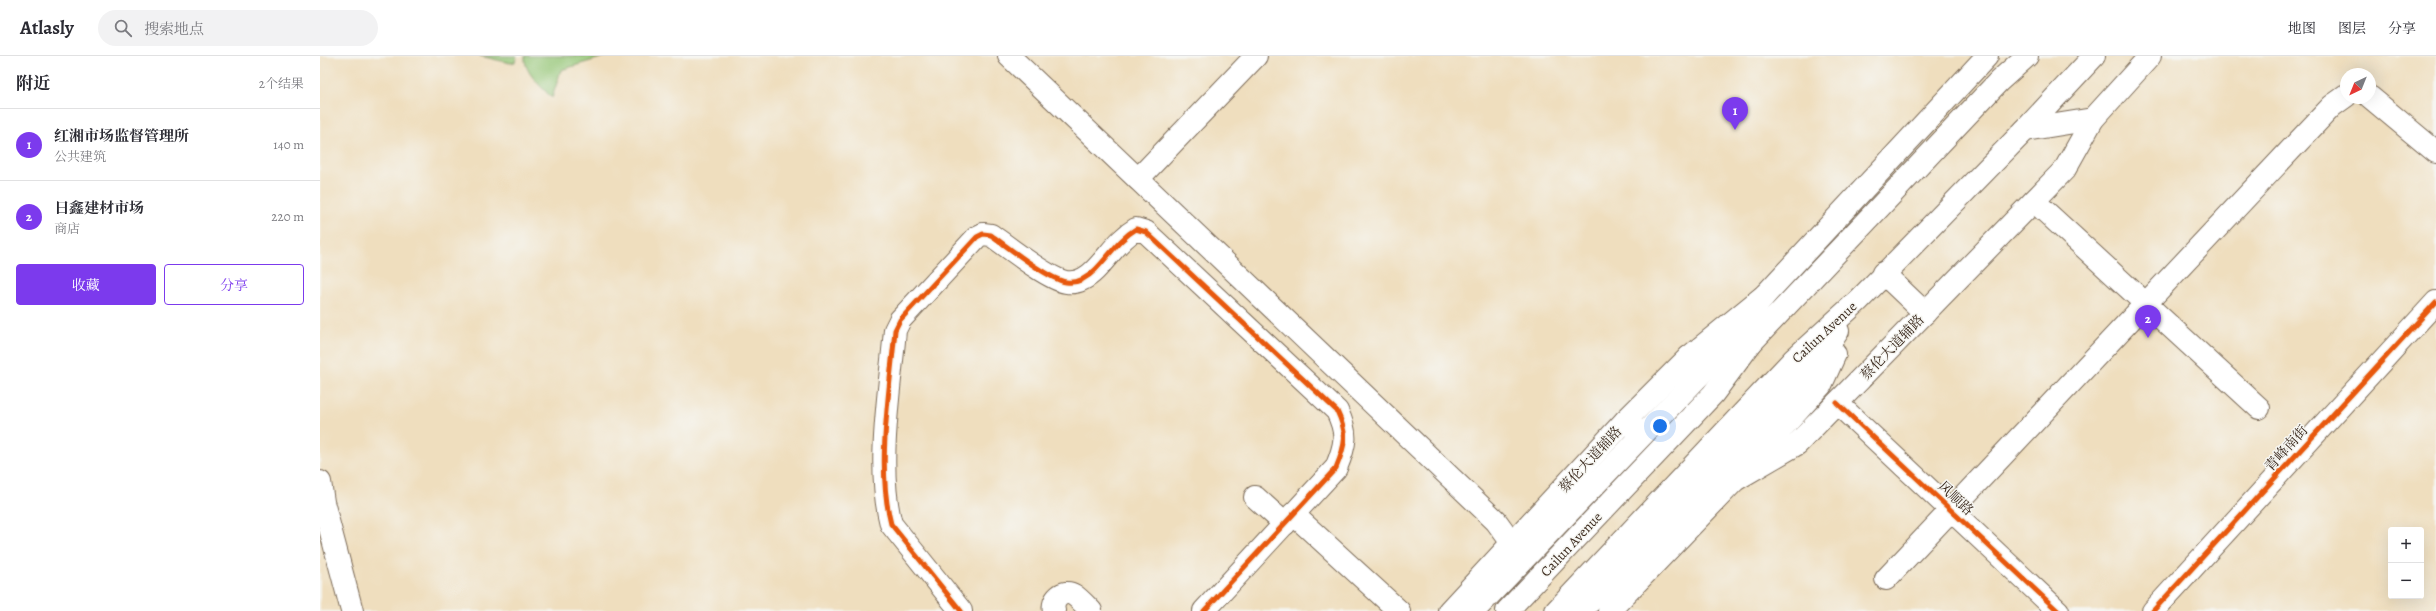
<!DOCTYPE html>
<html lang="zh">
<head>
<meta charset="utf-8">
<style>
	body { margin:0; font-family:Alegreya,"Noto Serif SC",serif; background:#f2f2f3; color:#2b2b33 }
	.controls { position:absolute; right:12px; bottom:12px; display:grid; overflow:hidden; border-radius:4px; box-shadow:0 4px 16px #0002 }
	.controls button { width:36px; height:36px; display:grid; place-items:center; padding:0; border:0; border-bottom:1px solid #e1e1e2; background:#fff; color:#2b2b33; font:20px sans-serif }
	.compass { position:absolute; left:2020px; top:12px; width:36px; height:36px; border-radius:50%; background:#fff; box-shadow:0 4px 16px #0002; rotate:223deg }
	.you { position:absolute; left:1340px; top:370px; width:14px; height:14px; margin:-10px; border:3px solid #fff; border-radius:50%; background:#1a73e8; box-shadow:0 0 0 6px #1a73e833 }
	.badge { display:grid; place-items:center; width:26px; height:26px; border-radius:50%; background:#7c3aed; color:#fff; font-size:13px; font-weight:700 }
	.pin { position:absolute; translate:-50% -33px; filter:drop-shadow(0 1px 2px #0008) }
	.pin::after { content:''; position:absolute; top:21px; width:14px; height:12px; background:inherit; clip-path:polygon(0 0,100% 0,50% 100%) }
	.list { margin:0; padding:0; list-style:none }
	h2 { display:flex; justify-content:space-between; align-items:center; height:52px; margin:0; padding:0 16px; font-size:17px }
	h2 small { font-size:13px; font-weight:400; color:#7c7c81 }
	.list li { display:grid; grid-template-columns:26px 1fr auto; gap:12px; align-items:center; box-sizing:border-box; height:72px; padding:0 16px; border-top:1px solid #e1e1e2 }
	.list b { display:block; font-size:15px; white-space:nowrap }
	.list p { margin:0; font-size:13px; white-space:nowrap; color:#7c7c81 }
	.list em { font-size:13px; font-style:normal; color:#7c7c81 }
	.actions { display:flex; gap:8px; padding:12px 16px }
	.actions a { flex:1; padding:9px 0; border:1px solid #7c3aed; border-radius:4px; text-align:center; font-size:14px; color:#7c3aed }
	.actions .main { background:#7c3aed; color:#fff }
	.icon { flex:none; width:22px; height:22px; fill:none; stroke:currentColor; stroke-width:2; stroke-linecap:round; stroke-linejoin:round }
	.map { position:relative; flex:none; width:2116px; height:555px; overflow:hidden }
	header { display:flex; align-items:center; gap:24px; box-sizing:border-box; height:56px; padding:0 20px; background:#fff; border-bottom:1px solid #e1e1e2 }
	header strong { font-size:19px }
	nav { display:flex; gap:22px; margin-inline-start:auto; font-size:14px }
	.search { width:280px; height:36px; background:#f2f2f3; display:flex; align-items:center; gap:10px; box-sizing:border-box; padding:0 14px; border-radius:22px; color:#7c7c81; font-size:15px }
	main { display:flex }
	aside { flex:1; background:#fff }
	.map>svg:first-child { display:block }
</style>
</head>
<body>
<header>
<strong>Atlasly</strong>
<div class="search"><svg class="icon" aria-label="search" viewBox="0 0 24 24"><circle cx="10" cy="10" r="6"/><path d="M15 15l6 6"/></svg>搜索地点</div>
<nav><a>地图</a><a>图层</a><a>分享</a></nav>
</header>
<main>
<aside>
<h2>附近<small>2个结果</small></h2>
<ul class="list">
<li><span class="badge">1</span><div><b>红湘市场监督管理所</b><p>公共建筑</p></div><em>140 m</em></li>
<li><span class="badge">2</span><div><b>日鑫建材市场</b><p>商店</p></div><em>220 m</em></li>
</ul>
<div class="actions"><a class="main">收藏</a><a>分享</a></div>
</aside>
<div class="map">
<svg width="2116" height="555" viewBox="0 0 2116 555">
	<rect width="100%" height="100%" fill="#f6f6f2"/>
	<filter id="ink" filterUnits="userSpaceOnUse"><feTurbulence type="fractalNoise" baseFrequency=".025" numOctaves="2"/><feDisplacementMap in="SourceGraphic" scale="8" xChannelSelector="R" yChannelSelector="G"/><feConvolveMatrix kernelMatrix="1 2 1 2 8 2 1 2 1" color-interpolation-filters="sRGB"/></filter>
	<filter id="wash" filterUnits="userSpaceOnUse"><feTurbulence type="fractalNoise" baseFrequency=".012" numOctaves="4" result="noise"/><feDisplacementMap in="SourceGraphic" scale="16" xChannelSelector="R" yChannelSelector="G"/><feGaussianBlur stdDeviation="0.9" result="paint"/><feColorMatrix in="noise" values="0 0 0 0 0 0 0 0 0 0 0 0 0 0 0 0 0 1.4 0 .05"/><feComposite in="paint" operator="in"/></filter>
	<g filter="url(#wash)">
		<rect width="100%" height="100%" fill="#efdebe"/>
		<g fill="#94c676" stroke="#68784a">
			<polygon points="160,0 197,0 195,6 190,7"/>
			<path d="M205 0H287L241 14 232 42C222 31 203 16 205 0Z"/>
		</g>
	</g>
	<g filter="url(#ink)">
		<g fill="none" stroke-linecap="round" stroke-linejoin="round">
			<g stroke="#7a6956" stroke-width="24">
				<g id="minor">
					<polyline points="689,0 1176,465 1192,487"/>
					<polyline points="2050,41 2116,96"/>
					<polyline points="818,123 936,0"/>
					<polyline points="1714,145 1939,352"/>
					<polyline points="1517,347 1738,555"/>
					<polyline points="0,426 3,446 32,555"/>
					<polyline points="935,441 965,468"/>
					<polyline points="973,458 1079,555"/>
					<polyline points="1566,523 2012,50 2026,40"/>
					<path d="M641 555 571 468C556 410 570 334 575 274L580 264 657 181 663 178 671 179C688 191 728 223 746 226 758 228 767 222 775 214 789 200 799 183 816 173L826 176 1017 355C1028 378 1026 388 1016 412L884 555"/>
					<path d="M734 555C731 544 743 532 754 539 760 543 766 550 771 555"/>
					<polyline points="1833,555 2116,246"/>
				</g>
			</g>
			<g stroke="#7a6956" stroke-width="24">
				<g id="major">
					<polyline points="1129,555 1306,364 1369,301 1445,239 1667,0"/>
					<polyline points="1289,555 1415,424 1477,388 1517,347 1745,113 1773,63 1830,0"/>
				</g>
			</g>
			<g stroke="#7a6956" stroke-width="24">
				<g id="highway">
					<polyline points="1705,74 1773,63"/>
					<polyline points="1563,217 1605,257"/>
					<polyline points="1369,301 1405,293 1445,239"/>
					<polyline points="1306,364 1322,379"/>
					<polyline points="1415,424 1501,329 1515,298"/>
					<polyline points="1250,425 1265,439"/>
					<polyline points="1334,478 1349,492"/>
					<polyline points="1192,487 1206,500"/>
					<polyline points="1154,555 1405,293 1431,287"/>
					<polyline points="1187,555 1393,338 1431,287 1679,25 1707,0"/>
					<polyline points="1236,555 1473,304 1539,244 1705,74 1774,0"/>
					<polyline points="1261,555 1489,318 1518,275"/>
				</g>
			</g>
			<use href="#minor" stroke="#fff" stroke-width="22"/>
			<use href="#major" stroke="#fff" stroke-width="22"/>
			<use href="#highway" stroke="#fff" stroke-width="22"/>
			<g stroke="#f6f6f2" stroke-width="8">
				<g id="cycleway">
					<polyline points="1517,347 1738,555"/>
					<path d="M641 555 571 468C556 410 570 334 575 274L580 264 657 181 663 178 671 179C688 191 728 223 746 226 758 228 767 222 775 214 789 200 799 183 816 173L826 176 1017 355C1028 378 1026 388 1016 412L884 555"/>
					<polyline points="1833,555 2116,246"/>
				</g>
			</g>
			<use href="#cycleway" stroke="#e8590c" stroke-width="5"/>
		</g>
	</g>
	<g text-anchor="middle" stroke-width="3" stroke-linejoin="round" paint-order="stroke">
		<g font-size="14" fill="#3b2a1e" stroke="#f6f6f2">
			<text transform="translate(1504 276) rotate(-43)" y="5">Cailun Avenue</text>
			<text transform="translate(1572 291) rotate(-46)" y="5">蔡伦大道辅路</text>
			<text transform="translate(1966 392) rotate(-48)" y="5">青峰南街</text>
			<text transform="translate(1270 403) rotate(-47)" y="5">蔡伦大道辅路</text>
			<text transform="translate(1636 442) rotate(43)" y="5">风顺路</text>
			<text transform="translate(1251 488) rotate(-47)" y="5">Cailun Avenue</text>
		</g>
	</g>
</svg>
<div class="controls">
<button>+</button>
<button>−</button>
</div>
<svg class="compass" viewBox="-18 -18 36 36"><path d="M0-13l5 13h-10z" fill="#e53935"/><path d="M0 13l5-13h-10z" fill="#7c7c81"/></svg>
<div class="you"></div>
<div class="pin badge" style="left:1415px;top:74px">1</div>
<div class="pin badge" style="left:1828px;top:282px">2</div>
</div>
</main>
</body>
</html>
